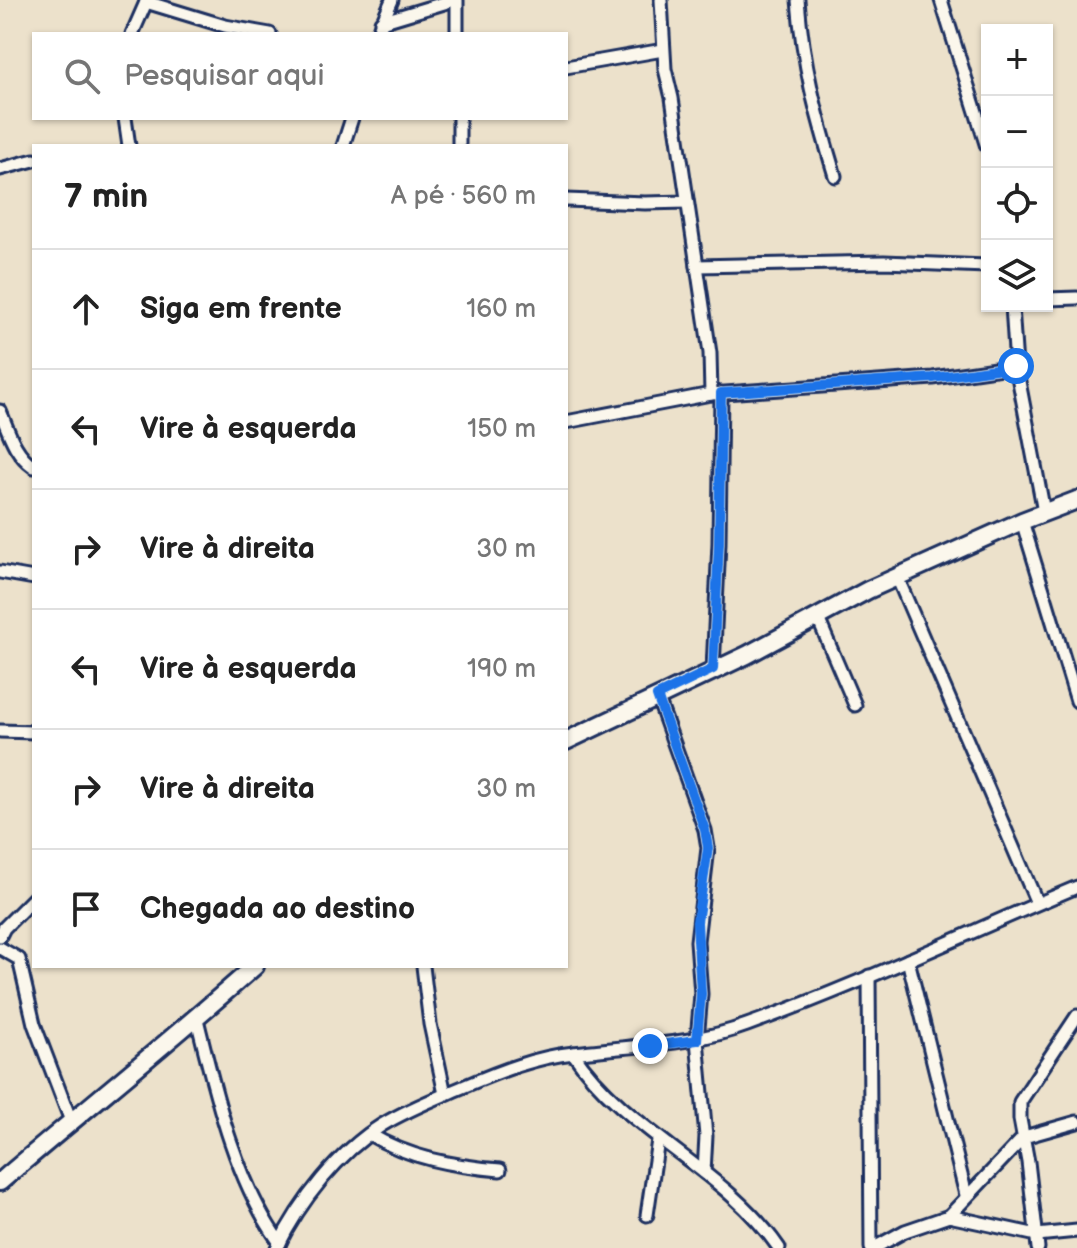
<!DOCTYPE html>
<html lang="pt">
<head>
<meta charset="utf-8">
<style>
	body { margin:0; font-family:"Balsamiq Sans",sans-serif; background:#f6f6f6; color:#222 }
	.controls { position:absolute; right:24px; top:24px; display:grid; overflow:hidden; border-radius:0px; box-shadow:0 2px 6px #0004 }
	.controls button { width:72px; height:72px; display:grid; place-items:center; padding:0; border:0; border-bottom:2px solid #e0e0e0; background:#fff; color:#222; font:40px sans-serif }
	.stop { position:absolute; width:24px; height:24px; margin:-18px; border:6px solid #1a73e8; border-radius:50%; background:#fff }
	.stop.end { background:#1a73e8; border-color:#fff; box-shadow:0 2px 8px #0008 }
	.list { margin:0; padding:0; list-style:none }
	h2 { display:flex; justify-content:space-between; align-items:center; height:104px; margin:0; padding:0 32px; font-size:34px }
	h2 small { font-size:26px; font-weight:400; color:#767676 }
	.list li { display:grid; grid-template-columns:52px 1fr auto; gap:24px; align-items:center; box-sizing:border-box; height:120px; padding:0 32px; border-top:2px solid #e0e0e0 }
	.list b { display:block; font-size:30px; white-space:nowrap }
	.list em { font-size:26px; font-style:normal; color:#767676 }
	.icon { flex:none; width:44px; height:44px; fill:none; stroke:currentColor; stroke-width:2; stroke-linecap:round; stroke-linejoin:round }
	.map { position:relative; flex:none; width:1077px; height:1248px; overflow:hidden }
	.search { position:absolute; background:#fff; box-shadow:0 2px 6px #0004; left:32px; top:32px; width:536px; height:88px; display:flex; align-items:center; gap:20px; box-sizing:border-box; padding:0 28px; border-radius:0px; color:#767676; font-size:30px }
	.panel { position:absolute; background:#fff; box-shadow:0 2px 6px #0004; left:32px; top:144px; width:536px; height:824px; border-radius:0px }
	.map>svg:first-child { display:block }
</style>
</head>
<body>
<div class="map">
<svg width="1077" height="1248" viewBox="0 0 1077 1248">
	<rect width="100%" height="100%" fill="#ece1cb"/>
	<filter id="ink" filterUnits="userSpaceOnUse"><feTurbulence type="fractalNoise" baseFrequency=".0125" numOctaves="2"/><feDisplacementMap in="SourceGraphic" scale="16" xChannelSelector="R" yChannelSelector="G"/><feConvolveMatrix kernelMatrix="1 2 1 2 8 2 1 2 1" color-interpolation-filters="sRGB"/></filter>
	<g filter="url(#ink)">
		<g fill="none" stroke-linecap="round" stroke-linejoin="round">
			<g stroke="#1b2f5e" stroke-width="17">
				<g id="street">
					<polyline points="457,0 457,34"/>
					<polyline points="661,0 665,69 672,98 710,353 711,394"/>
					<path d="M798 0C803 66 816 113 835 176"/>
					<polyline points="941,0 987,147"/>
					<polyline points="146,2 225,26 270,34"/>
					<polyline points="381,22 454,0"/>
					<polyline points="132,34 147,0"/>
					<polyline points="377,34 392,0"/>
					<polyline points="566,67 663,50"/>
					<polyline points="125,118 129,146"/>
					<polyline points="343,146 352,118"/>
					<polyline points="459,146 459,118"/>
					<polyline points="0,169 34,160"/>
					<polyline points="566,200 645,203 687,202"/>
					<polyline points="697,266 884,262 987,266"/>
					<polyline points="1047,299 1077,298"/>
					<polyline points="1012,306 1016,366 1044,512"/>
					<path d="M0 411C9 432 14 453 34 467"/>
					<polyline points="566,422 711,394 933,378 1016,366"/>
					<polyline points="1022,521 1077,701"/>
					<polyline points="0,572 34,578"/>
					<polyline points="897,577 1037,903"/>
					<polyline points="817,616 855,705"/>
					<polyline points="713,669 719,543 721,393"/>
					<polyline points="657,696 705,830 708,848 697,941 701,994 697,1040 706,1136 704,1172"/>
					<polyline points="0,731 34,732"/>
					<polyline points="0,936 4,928 34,898"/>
					<polyline points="0,948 19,959 34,1024 71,1121"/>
					<polyline points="908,960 966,1195"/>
					<polyline points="423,966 430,1024 445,1094"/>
					<polyline points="869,976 871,1248"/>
					<path d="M197 1019C215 1092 235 1181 280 1243"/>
					<path d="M573 1053C626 1132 725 1169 779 1248"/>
					<path d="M369 1134C409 1158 453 1166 500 1170"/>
					<polyline points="647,1215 658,1140"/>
					<polyline points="949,1216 1024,1137 1077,1122"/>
					<path d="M277 1248C300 1201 338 1153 382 1125 408 1109 437 1098 465 1086 500 1071 536 1057 574 1053 633 1045 691 1046 747 1025 859 985 967 933 1077 887"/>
					<polyline points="874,1248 905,1231 949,1216 1037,1235 1077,1231"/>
					<polyline points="1038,1248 1028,1162 1020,1119 1020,1102 1077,1016"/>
				</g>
			</g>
			<g stroke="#1b2f5e" stroke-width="22">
				<g id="secondary">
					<polyline points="566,741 747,655 868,590 1022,521 1077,500"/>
					<path d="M0 1182C85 1109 172 1040 255 966"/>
				</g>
			</g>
			<use href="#street" stroke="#fbf7ec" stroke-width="11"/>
			<use href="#secondary" stroke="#fbf7ec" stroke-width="16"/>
		</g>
	</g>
	<g fill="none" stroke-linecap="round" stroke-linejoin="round" filter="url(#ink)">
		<polyline stroke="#1a73e8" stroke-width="10" points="650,1046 697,1040 701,994 697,922 708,848 705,830 657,696 713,669 719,543 721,393 933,378 1016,366"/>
	</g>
</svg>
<div class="controls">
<button>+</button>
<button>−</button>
<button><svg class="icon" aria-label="locate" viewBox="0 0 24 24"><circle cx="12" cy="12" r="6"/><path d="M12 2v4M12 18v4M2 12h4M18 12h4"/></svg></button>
<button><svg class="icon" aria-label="layers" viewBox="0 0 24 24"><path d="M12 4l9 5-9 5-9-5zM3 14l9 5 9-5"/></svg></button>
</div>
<div class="stop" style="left:1016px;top:366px"></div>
<div class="stop end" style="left:650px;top:1046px"></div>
<div class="search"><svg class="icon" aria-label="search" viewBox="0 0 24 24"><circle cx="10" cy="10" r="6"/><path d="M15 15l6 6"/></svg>Pesquisar aqui</div>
<section class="panel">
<h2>7 min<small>A pé · 560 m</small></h2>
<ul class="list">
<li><svg class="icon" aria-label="ahead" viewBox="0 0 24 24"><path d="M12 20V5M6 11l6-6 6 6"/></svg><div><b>Siga em frente</b></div><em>160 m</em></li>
<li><svg class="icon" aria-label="left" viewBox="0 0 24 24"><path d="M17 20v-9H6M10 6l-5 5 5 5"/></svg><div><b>Vire à esquerda</b></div><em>150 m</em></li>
<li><svg class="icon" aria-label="right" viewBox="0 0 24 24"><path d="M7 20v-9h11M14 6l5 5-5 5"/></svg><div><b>Vire à direita</b></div><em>30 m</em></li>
<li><svg class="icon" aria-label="left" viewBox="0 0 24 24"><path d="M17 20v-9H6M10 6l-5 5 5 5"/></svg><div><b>Vire à esquerda</b></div><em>190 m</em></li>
<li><svg class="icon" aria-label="right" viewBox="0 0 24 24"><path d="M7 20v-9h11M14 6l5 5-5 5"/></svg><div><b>Vire à direita</b></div><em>30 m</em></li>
<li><svg class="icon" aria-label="arrive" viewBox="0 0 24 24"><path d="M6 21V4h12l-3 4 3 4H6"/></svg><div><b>Chegada ao destino</b></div></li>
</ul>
</section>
</div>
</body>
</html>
